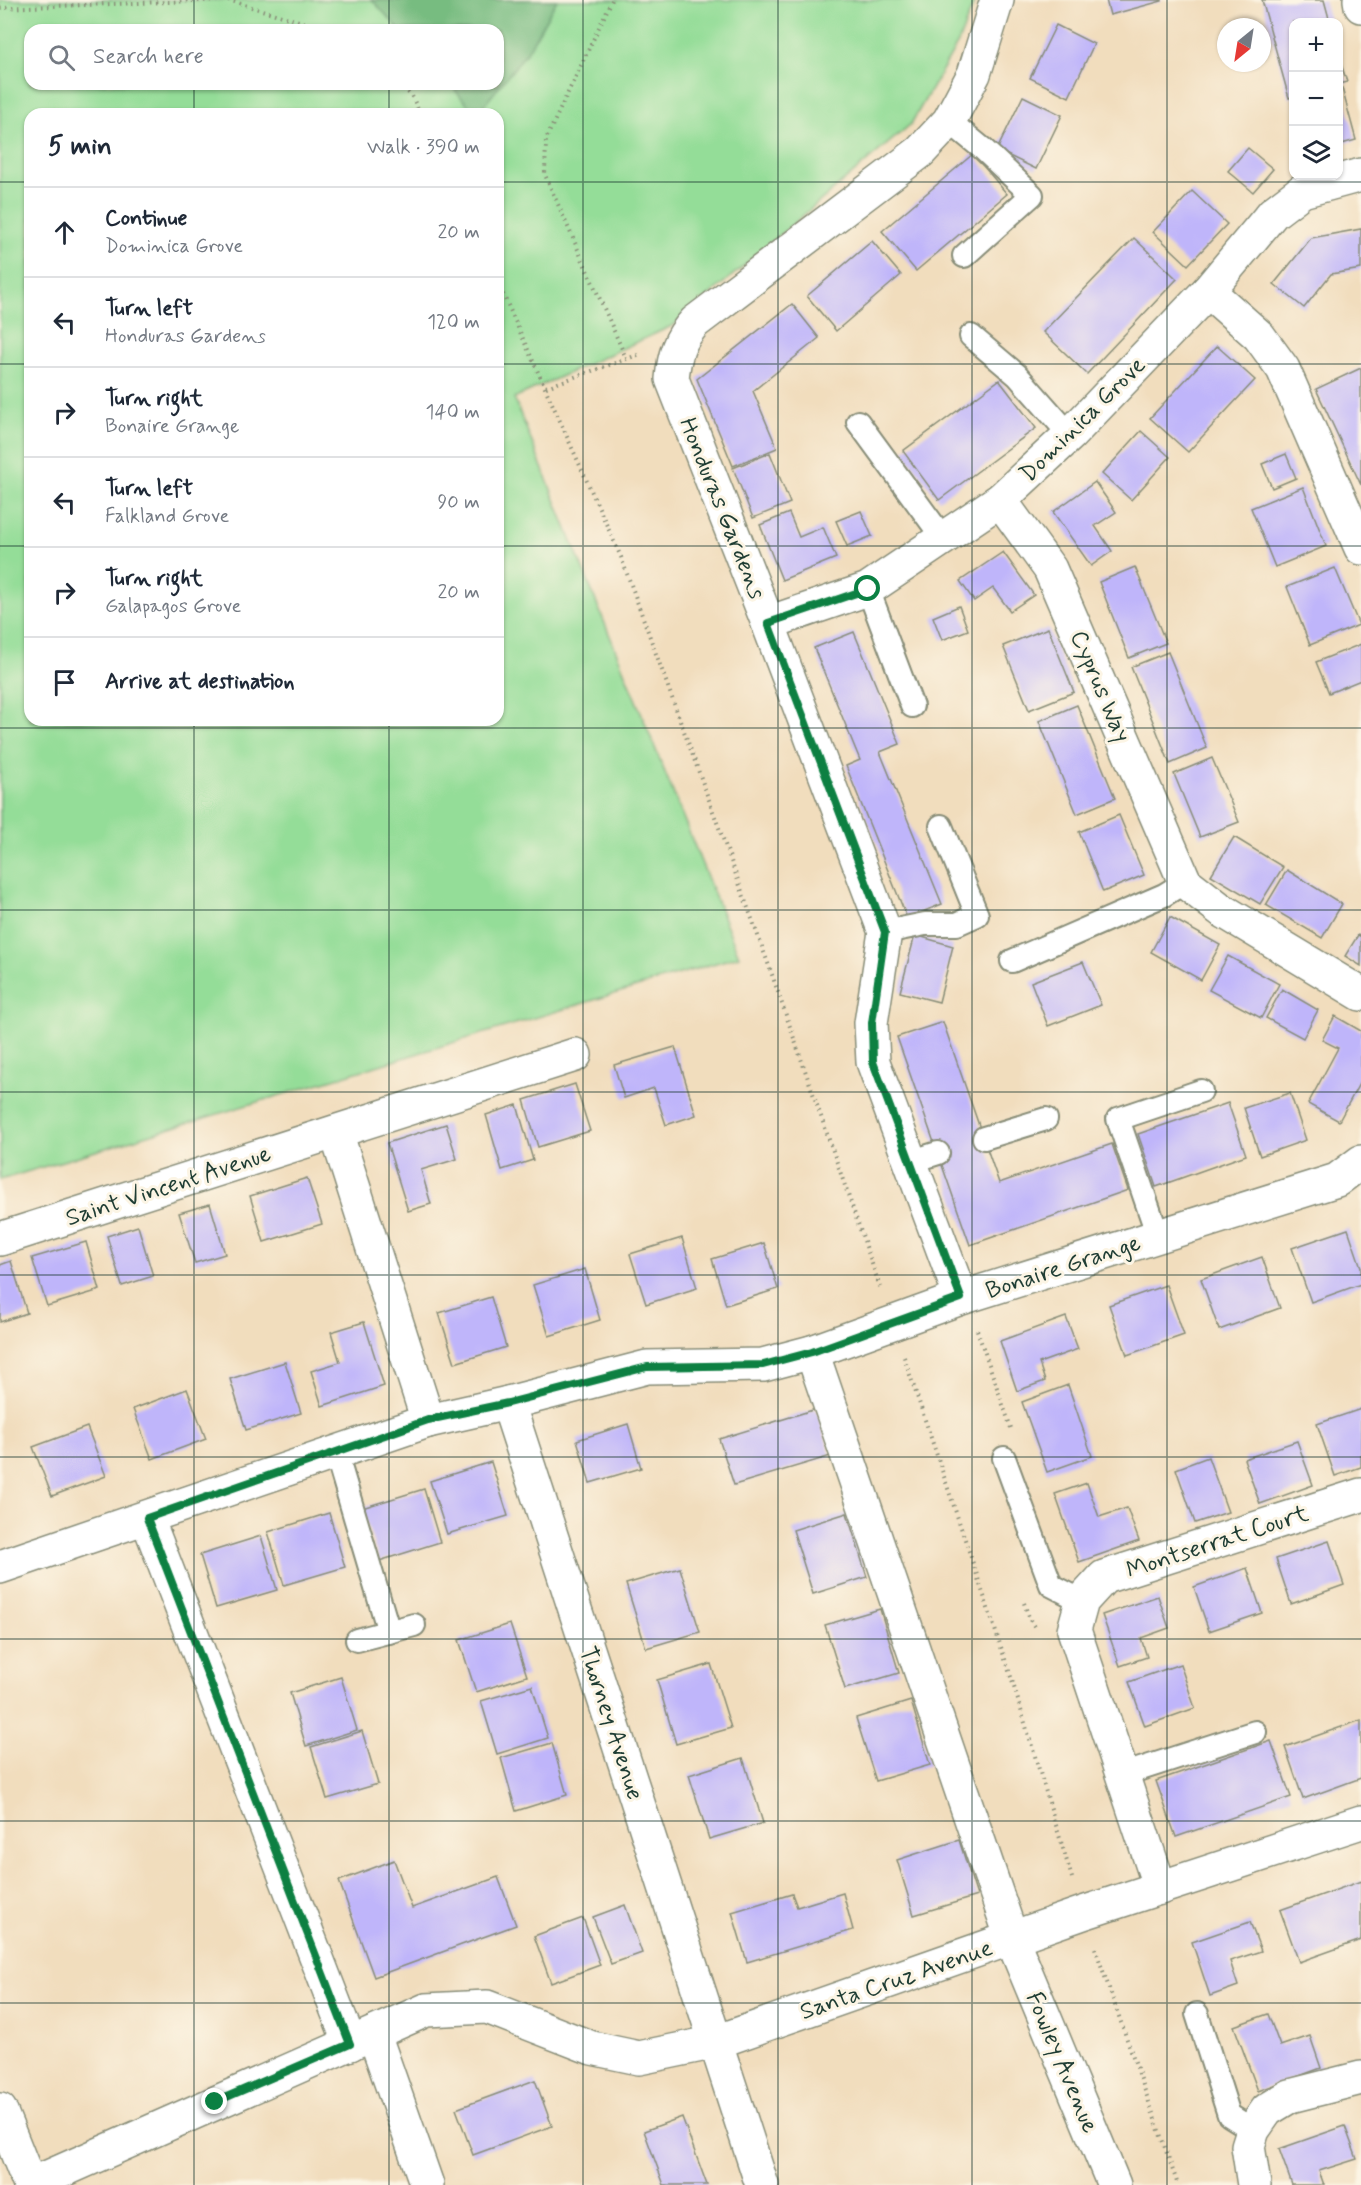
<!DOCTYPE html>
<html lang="en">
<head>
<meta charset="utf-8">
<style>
	body { margin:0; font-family:Mynerve,sans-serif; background:#f6f6f7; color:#1f2937 }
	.controls { position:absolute; right:18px; top:18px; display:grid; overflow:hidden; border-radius:12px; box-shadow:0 2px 4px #0004 }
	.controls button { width:54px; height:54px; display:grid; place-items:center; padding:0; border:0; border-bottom:2px solid #e0e1e3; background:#fff; color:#1f2937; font:30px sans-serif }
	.compass { position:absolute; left:1217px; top:18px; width:54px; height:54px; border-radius:50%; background:#fff; box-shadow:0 2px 4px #0004; rotate:210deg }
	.stop { position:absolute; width:18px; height:18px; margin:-14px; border:4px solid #0b8043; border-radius:50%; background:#fff }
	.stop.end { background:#0b8043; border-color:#fff; box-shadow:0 2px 6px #0008 }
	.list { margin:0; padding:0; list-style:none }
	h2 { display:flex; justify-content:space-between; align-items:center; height:78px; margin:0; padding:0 24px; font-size:26px }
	h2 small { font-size:20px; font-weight:400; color:#747a83 }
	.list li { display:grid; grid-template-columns:39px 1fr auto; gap:18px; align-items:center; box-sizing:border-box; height:90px; padding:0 24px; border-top:2px solid #e0e1e3 }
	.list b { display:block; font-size:22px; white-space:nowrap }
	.list p { margin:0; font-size:20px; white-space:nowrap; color:#747a83 }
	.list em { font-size:20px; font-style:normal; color:#747a83 }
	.icon { flex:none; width:33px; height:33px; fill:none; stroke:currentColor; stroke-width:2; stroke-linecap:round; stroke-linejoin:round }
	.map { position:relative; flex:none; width:1361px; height:2185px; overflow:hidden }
	.search { position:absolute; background:#fff; box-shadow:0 2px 4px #0004; left:24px; top:24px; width:480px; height:66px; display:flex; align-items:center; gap:15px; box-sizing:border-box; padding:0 21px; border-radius:18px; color:#747a83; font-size:22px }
	.panel { position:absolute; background:#fff; box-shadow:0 2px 4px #0004; left:24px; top:108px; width:480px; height:618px; border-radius:18px }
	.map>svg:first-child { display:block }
</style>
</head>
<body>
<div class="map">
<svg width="1361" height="2185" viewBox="0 0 1361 2185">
	<rect width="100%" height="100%" fill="#fcf5e5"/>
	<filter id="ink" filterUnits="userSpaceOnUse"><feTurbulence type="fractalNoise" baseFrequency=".0167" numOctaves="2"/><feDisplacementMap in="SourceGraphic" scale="12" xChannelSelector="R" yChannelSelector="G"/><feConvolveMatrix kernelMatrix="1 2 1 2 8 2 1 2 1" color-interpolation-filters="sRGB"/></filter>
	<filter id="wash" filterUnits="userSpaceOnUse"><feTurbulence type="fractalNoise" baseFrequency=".008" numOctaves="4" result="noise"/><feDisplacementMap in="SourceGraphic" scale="24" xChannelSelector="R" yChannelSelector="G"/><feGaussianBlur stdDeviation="1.35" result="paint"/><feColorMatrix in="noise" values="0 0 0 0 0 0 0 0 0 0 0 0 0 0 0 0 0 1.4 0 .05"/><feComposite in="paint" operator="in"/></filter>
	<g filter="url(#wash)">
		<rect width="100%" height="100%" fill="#f1ddbd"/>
		<path fill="#94dd98" stroke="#5a8d66" stroke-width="1.5" fill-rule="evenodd" d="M0 0H975L958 43 911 124 674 325 514 398 739 956 0 1180ZM30 30H498V84H30ZM30 114H498V720H30Z"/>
		<polygon fill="#77bc80" stroke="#4b7c5a" stroke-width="1.5" points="372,0 557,0 527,52 477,114 475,114 450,84 498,84 498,30 400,30"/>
		<g id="blocks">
			<g fill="#bfb5fa">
				<polygon points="1106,0 1162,0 1162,1 1110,15"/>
				<polygon points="1262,0 1324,0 1330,22 1293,22 1293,97 1289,98"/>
				<polygon points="1056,25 1094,44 1069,97 1030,78"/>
				<polygon points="1338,55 1347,82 1338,84"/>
				<polygon points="1342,88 1356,140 1338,145 1338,89"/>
				<polygon points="1023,96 1062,115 1036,169 997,150"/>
				<polygon points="1248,148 1273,169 1253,192 1228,171"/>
				<polygon points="973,154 1007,194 916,271 882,231"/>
				<polygon points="1192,191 1227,224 1188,265 1153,232"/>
				<polygon points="1361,229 1361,269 1331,274 1304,308 1274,284 1311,238"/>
				<polygon points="1134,238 1177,279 1087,374 1043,332"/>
				<polygon points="872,241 901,275 836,331 807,296"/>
				<polygon points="792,304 819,338 753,391 777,448 733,466 697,379"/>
				<polygon points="1217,346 1255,380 1188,452 1150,418"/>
				<polygon points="1361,368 1361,485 1316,389"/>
				<polygon points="999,380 1036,428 939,500 903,451"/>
				<polygon points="1141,431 1170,457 1131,500 1102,474"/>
				<polygon points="770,453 790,503 753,518 733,468"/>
				<polygon points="1286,454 1296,478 1272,488 1262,464"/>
				<polygon points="1095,482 1116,512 1095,526 1112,551 1091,566 1053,512"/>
				<polygon points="1303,487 1326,546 1275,567 1251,508"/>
				<polygon points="861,511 872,536 847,546 836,521"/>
				<polygon points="789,513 799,537 823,527 836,558 782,580 760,525"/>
				<polygon points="1003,552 1034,595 1010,611 993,588 974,601 960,581"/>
				<polygon points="1135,567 1166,643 1129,658 1099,582"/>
				<polygon points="1335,568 1359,625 1310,645 1287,587"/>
				<polygon points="959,606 968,630 942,640 933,617"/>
				<polygon points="1048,628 1074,692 1029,710 1003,646"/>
				<polygon points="854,632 900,744 880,752 942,904 907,918 846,766 860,760 814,648"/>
				<polygon points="1361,644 1361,680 1329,693 1316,662"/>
				<polygon points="1168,652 1207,748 1170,764 1131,667"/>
				<polygon points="1077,705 1115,798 1077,814 1039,721"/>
				<polygon points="1212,758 1239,822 1200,837 1174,774"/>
				<polygon points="1119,815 1144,875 1103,892 1079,832"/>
				<polygon points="1234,837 1283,867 1260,904 1211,875"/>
				<polygon points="1287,870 1342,904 1322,938 1266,905"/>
				<polygon points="1170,917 1220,945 1201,980 1151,952"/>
				<polygon points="915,935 953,946 939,1002 900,992"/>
				<polygon points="1358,935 1361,937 1361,966 1345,956"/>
				<polygon points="1228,956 1279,984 1261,1018 1209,990"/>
				<polygon points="1083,962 1101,1005 1048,1026 1031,982"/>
				<polygon points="1282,989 1318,1010 1303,1038 1266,1018"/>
				<polygon points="1335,1016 1361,1031 1361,1080 1339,1121 1308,1104 1338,1048 1322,1040"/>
				<polygon points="943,1022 999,1183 1112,1144 1128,1190 970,1245 897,1037"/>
				<polygon points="675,1047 696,1115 666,1125 654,1088 624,1098 614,1065"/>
				<polygon points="575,1084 590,1131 538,1147 524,1100"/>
				<polygon points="1290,1093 1306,1140 1260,1156 1244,1108"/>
				<polygon points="1228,1103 1246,1155 1156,1187 1138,1134"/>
				<polygon points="517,1105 533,1160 502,1170 486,1115"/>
				<polygon points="446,1124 457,1159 421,1170 431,1204 408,1211 387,1143"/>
				<polygon points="307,1178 322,1224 264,1242 250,1196"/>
				<polygon points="210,1204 225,1254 195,1263 179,1213"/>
				<polygon points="138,1226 153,1276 122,1286 107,1236"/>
				<polygon points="1348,1229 1361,1267 1361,1284 1311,1302 1292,1248"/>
				<polygon points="682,1238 697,1288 646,1304 630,1254"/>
				<polygon points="86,1242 100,1290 47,1306 32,1258"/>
				<polygon points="764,1243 778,1289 726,1305 712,1259"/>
				<polygon points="1262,1257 1280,1308 1219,1330 1201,1279"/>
				<polygon points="11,1261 27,1313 0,1322 0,1265"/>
				<polygon points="585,1269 600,1320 549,1336 533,1285"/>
				<polygon points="1166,1285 1184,1335 1127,1355 1109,1305"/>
				<polygon points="491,1297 506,1347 455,1363 439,1313"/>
				<polygon points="1066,1317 1078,1349 1039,1363 1045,1381 1017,1391 1000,1341"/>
				<polygon points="364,1322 384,1386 322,1406 311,1371 340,1362 331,1332"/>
				<polygon points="285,1362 301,1413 246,1430 230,1379"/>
				<polygon points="1068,1385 1092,1456 1047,1472 1022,1402"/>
				<polygon points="187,1389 206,1439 152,1459 133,1409"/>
				<polygon points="816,1409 831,1456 734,1485 719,1439"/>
				<polygon points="1361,1409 1361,1467 1335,1476 1317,1424"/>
				<polygon points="628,1424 641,1468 590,1483 577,1440"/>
				<polygon points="87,1427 106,1476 52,1496 33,1447"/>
				<polygon points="1297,1441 1313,1485 1260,1504 1244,1459"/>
				<polygon points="1208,1457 1228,1512 1195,1523 1176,1469"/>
				<polygon points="491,1462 508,1516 447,1534 430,1481"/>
				<polygon points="1087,1483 1099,1517 1127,1508 1139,1541 1079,1562 1055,1494"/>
				<polygon points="424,1489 440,1542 379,1561 362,1508"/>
				<polygon points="329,1513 345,1567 284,1585 268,1532"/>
				<polygon points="847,1513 867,1577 813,1594 793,1530"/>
				<polygon points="261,1536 277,1590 216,1608 200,1555"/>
				<polygon points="1329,1541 1344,1585 1291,1604 1276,1559"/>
				<polygon points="680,1568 700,1632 646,1648 626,1584"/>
				<polygon points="1247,1568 1262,1613 1209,1631 1194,1587"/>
				<polygon points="1158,1596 1169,1628 1141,1638 1147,1657 1120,1666 1102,1615"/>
				<polygon points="880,1609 899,1673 845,1689 825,1625"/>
				<polygon points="510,1624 527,1676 476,1692 459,1640"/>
				<polygon points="711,1664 731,1728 676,1744 657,1680"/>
				<polygon points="1180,1664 1195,1708 1145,1726 1129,1682"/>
				<polygon points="341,1677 357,1730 306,1746 290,1693"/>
				<polygon points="532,1686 548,1738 497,1754 481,1701"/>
				<polygon points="911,1701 930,1765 876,1781 856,1718"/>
				<polygon points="1361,1720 1361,1778 1303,1799 1285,1747"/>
				<polygon points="362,1731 378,1784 327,1799 311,1747"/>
				<polygon points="1271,1741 1291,1797 1176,1837 1156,1781"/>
				<polygon points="552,1743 567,1795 516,1811 501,1758"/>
				<polygon points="743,1758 763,1823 709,1839 689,1775"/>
				<polygon points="959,1840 977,1896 914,1915 897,1860"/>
				<polygon points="394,1860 412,1908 498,1877 516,1925 374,1977 339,1881"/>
				<polygon points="1361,1881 1361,1940 1299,1962 1280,1910"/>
				<polygon points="843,1893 853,1930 747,1962 732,1912 792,1894 797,1907"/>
				<polygon points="625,1905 642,1953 611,1964 593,1917"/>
				<polygon points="583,1918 600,1965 551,1983 534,1936"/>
				<polygon points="1250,1922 1261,1951 1230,1961 1238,1986 1210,1996 1192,1942"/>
				<polygon points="1268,2014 1280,2046 1310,2036 1321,2068 1258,2091 1234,2026"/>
				<polygon points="535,2080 552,2126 473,2155 456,2109"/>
				<polygon points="682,2117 707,2185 664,2185 644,2131"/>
				<polygon points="1345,2126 1357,2159 1319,2171 1324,2185 1292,2185 1279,2149"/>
			</g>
		</g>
	</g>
	<g filter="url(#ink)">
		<use href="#blocks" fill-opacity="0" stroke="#888d78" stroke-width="1.5"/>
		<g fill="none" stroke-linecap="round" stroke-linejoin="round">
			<g stroke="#888d78" stroke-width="26">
				<g id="service">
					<polyline points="949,121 983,149 1032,195 964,256"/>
					<polyline points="971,336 1017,375 1070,435"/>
					<polyline points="858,422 943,538"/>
					<polyline points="868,589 912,706"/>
					<polyline points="885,932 925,924 957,924 977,915 941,826"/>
					<polyline points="1012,961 1164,895 1185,882"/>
					<polyline points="984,1138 1046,1119"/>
					<polyline points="910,1162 938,1153"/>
					<polyline points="1158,1236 1118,1119 1201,1091"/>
					<polyline points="336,1453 389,1632"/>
					<polyline points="1004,1458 1051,1585 1082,1601"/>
					<polyline points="357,1640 414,1625"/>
					<polyline points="1122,1775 1255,1732"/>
					<polyline points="1197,2014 1229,2115 1253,2130"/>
				</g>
			</g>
			<g stroke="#888d78" stroke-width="36">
				<g id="minor">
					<polyline points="1360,0 1361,6"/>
					<polyline points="1208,291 1259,336 1283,369 1361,548"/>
					<polyline points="1000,500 1050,569 1185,882 1220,909 1361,994"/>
					<polyline points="768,623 868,589 1000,500 1070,435 1208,291 1273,213 1302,191 1361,175"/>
					<polyline points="336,1132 428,1421"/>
					<polyline points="0,1239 575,1055"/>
					<path d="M961 1298 873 1062 871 1023 885 932 768 623 672 379C674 356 679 339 695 322L920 152 949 121 974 74 997 0"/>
					<polyline points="812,1352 1012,1939 1114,2185"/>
					<polyline points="508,1403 762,2185"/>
					<polyline points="147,1518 350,2044"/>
					<polyline points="0,1567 428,1421 508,1403 647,1367 763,1365 812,1352 961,1298 1337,1180 1361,1162"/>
					<polyline points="1160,1888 1074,1630 1082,1601 1104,1577 1361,1495"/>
					<polyline points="374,2034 427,2185"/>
					<polyline points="0,2110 30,2185"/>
					<polyline points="30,2185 426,2010 487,2007 592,2048 639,2058 716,2042 1083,1913 1361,1822"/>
					<polyline points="1254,2185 1248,2146 1253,2130 1267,2110 1290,2096 1361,2078"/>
				</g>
			</g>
			<g stroke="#888d78" stroke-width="4" stroke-dasharray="1.5 4.5" stroke-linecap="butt">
				<polyline points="228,0 329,30"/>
				<polyline points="612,0 546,139 545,175 626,358"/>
				<polyline points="0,8 223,0"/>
				<polyline points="399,84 412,96 420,114"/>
				<polyline points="498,283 621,557 769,966 880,1287"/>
				<polyline points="546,387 638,355"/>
				<polyline points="977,1330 1011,1428"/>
				<polyline points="904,1357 1011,1677 1072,1878"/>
				<polyline points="1024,1603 1030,1620 1036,1629"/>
				<polyline points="1095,1948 1178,2185"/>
			</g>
			<use href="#service" stroke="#fff" stroke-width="22"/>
			<use href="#minor" stroke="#fff" stroke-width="33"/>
		</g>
	</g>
	<g fill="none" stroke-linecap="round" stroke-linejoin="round" filter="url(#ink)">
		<polyline stroke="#0b8043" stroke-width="8" points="215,2102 350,2044 147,1518 428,1420 508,1403 647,1367 763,1365 812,1352 961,1298 873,1062 872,1023 885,932 768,623 868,589"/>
	</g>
	<path fill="none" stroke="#1f3d34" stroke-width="1.5" stroke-opacity="0.55" d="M194 0V30M389 0V30M583 0V2185M778 0V2185M972 0V2185M1167 0V2185M194 84V114M389 84V114M0 182H30M498 182H1361M0 364H30M498 364H1361M0 546H30M498 546H1361M194 720V2185M389 720V2185M0 728H1361M0 910H1361M0 1092H1361M0 1275H1361M0 1457H1361M0 1639H1361M0 1821H1361M0 2003H1361"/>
	<g text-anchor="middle" stroke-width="6" stroke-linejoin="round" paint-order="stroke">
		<g font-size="24" fill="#1f3d34" stroke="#fcf5e5">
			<text transform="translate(1082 419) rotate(-45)" y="8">Dominica Grove</text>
			<text transform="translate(723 508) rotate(68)" y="8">Honduras Gardens</text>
			<text transform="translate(1101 686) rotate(67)" y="8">Cyprus Way</text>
			<text transform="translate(168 1185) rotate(-18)" y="8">Saint Vincent Avenue</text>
			<text transform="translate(1063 1266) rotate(-18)" y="8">Bonaire Grange</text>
			<text transform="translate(1217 1541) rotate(-18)" y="8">Montserrat Court</text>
			<text transform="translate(612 1723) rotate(72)" y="8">Thorney Avenue</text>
			<text transform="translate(896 1979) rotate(-19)" y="8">Santa Cruz Avenue</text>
			<text transform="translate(1063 2062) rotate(67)" y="8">Fowley Avenue</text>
		</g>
	</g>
</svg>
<div class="controls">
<button>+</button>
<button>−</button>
<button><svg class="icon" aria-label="layers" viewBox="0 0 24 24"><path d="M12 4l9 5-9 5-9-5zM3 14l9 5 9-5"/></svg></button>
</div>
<svg class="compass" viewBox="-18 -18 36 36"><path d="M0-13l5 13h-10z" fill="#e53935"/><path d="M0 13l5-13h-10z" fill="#747a83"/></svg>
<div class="stop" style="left:868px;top:589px"></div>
<div class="stop end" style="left:215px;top:2102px"></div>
<div class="search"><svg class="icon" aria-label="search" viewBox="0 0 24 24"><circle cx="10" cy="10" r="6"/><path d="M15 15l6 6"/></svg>Search here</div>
<section class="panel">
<h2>5 min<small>Walk · 390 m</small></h2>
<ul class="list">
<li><svg class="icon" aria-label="ahead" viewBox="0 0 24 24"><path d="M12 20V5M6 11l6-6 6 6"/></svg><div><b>Continue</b><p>Dominica Grove</p></div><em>20 m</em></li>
<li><svg class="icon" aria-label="left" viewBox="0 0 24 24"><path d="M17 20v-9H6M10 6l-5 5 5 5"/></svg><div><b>Turn left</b><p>Honduras Gardens</p></div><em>120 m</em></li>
<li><svg class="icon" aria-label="right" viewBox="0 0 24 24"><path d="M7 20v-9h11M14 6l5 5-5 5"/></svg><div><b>Turn right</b><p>Bonaire Grange</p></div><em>140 m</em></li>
<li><svg class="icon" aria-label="left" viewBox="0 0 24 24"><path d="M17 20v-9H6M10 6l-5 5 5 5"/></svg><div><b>Turn left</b><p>Falkland Grove</p></div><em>90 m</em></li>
<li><svg class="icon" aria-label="right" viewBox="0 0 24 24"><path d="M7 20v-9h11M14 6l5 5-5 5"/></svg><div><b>Turn right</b><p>Galapagos Grove</p></div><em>20 m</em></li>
<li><svg class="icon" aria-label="arrive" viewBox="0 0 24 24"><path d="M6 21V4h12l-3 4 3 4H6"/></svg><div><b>Arrive at destination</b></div></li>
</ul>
</section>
</div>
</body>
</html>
